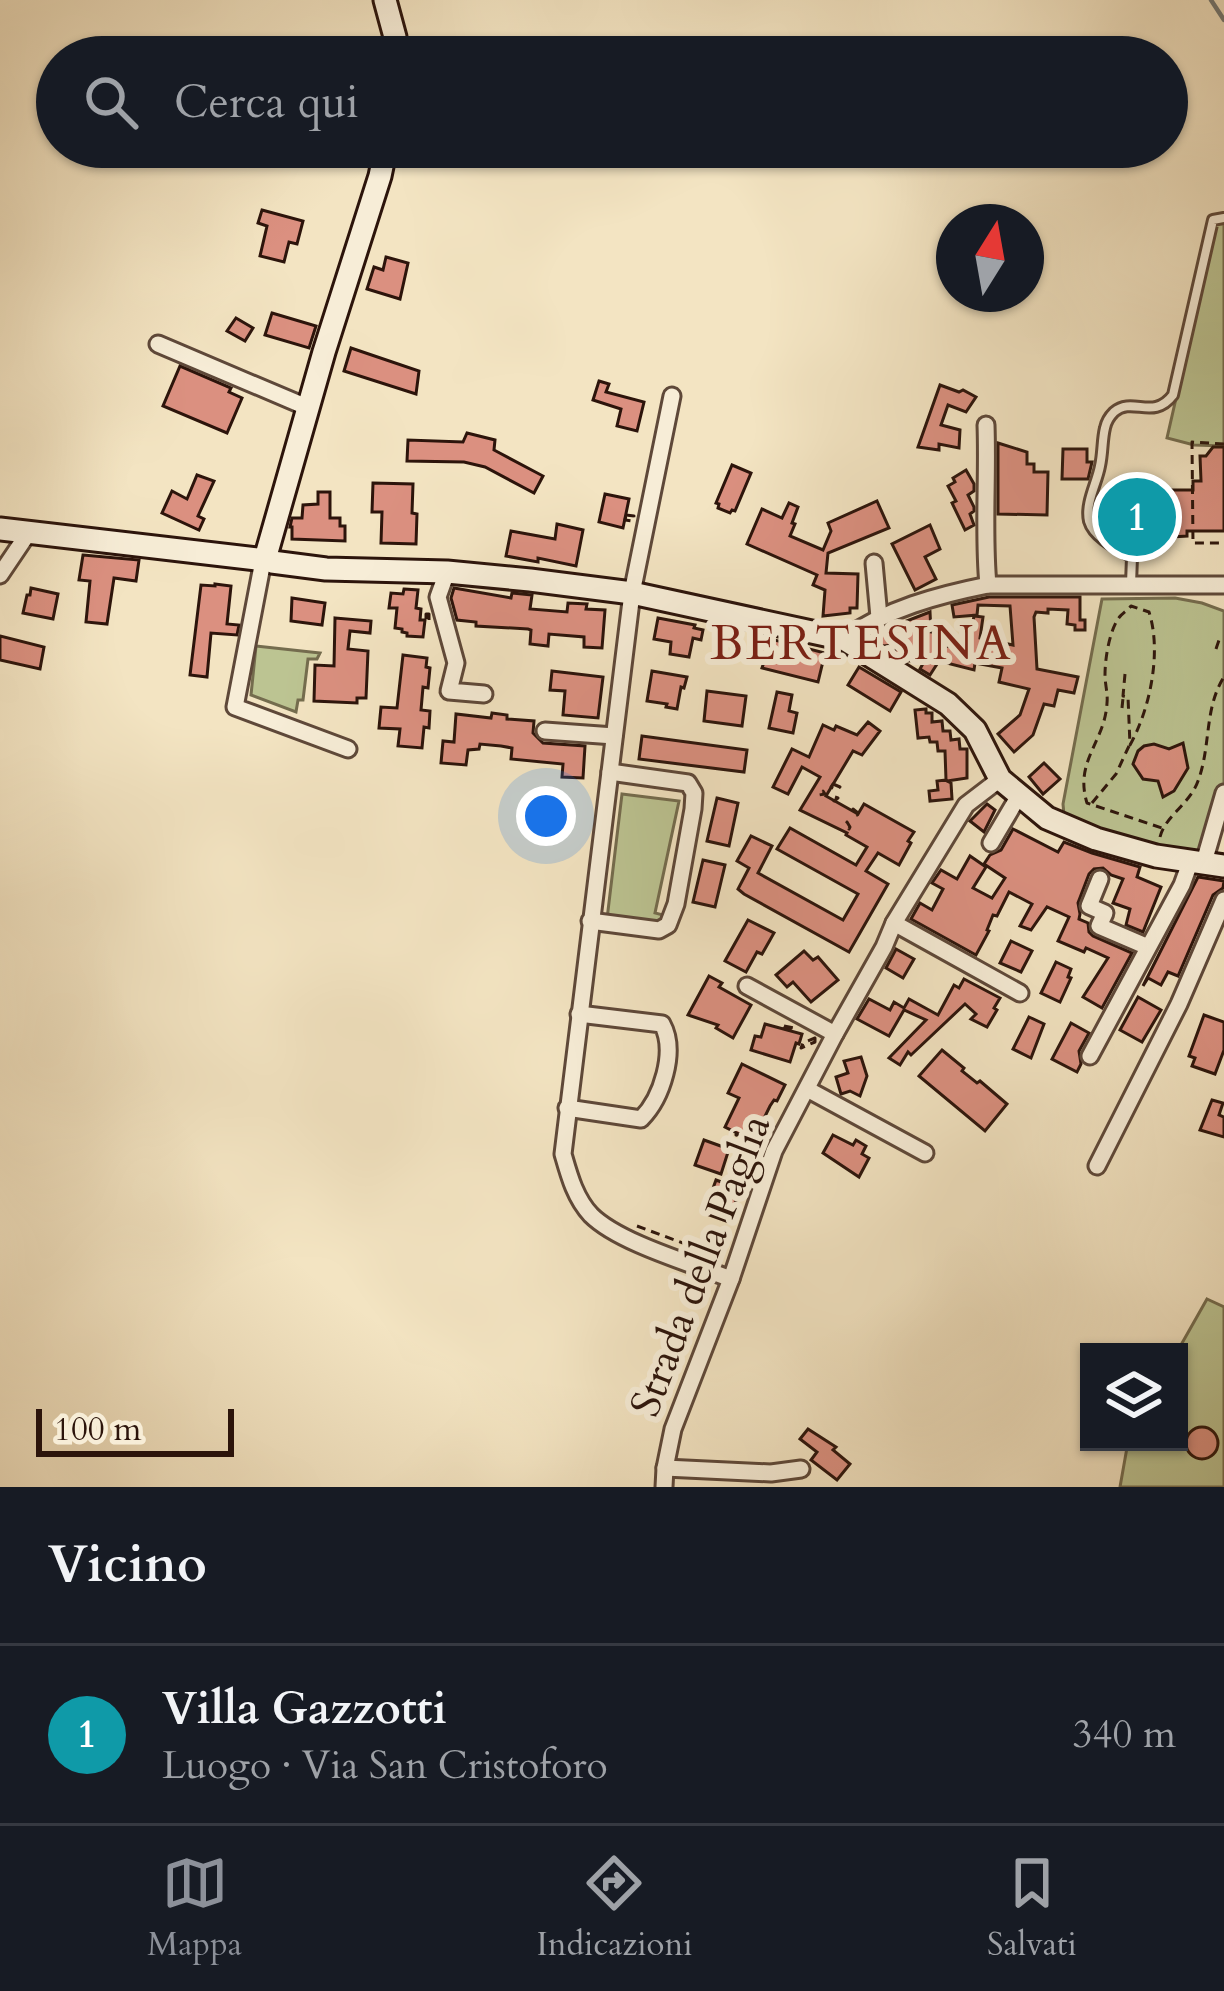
<!DOCTYPE html>
<html lang="it">
<head>
<meta charset="utf-8">
<style>
	body { margin:0; font-family:Cardo,serif; background:#242831; color:#f1f3f6 }
	.controls { position:absolute; right:36px; bottom:36px; display:grid; overflow:hidden; border-radius:0px; box-shadow:0 3px 9px #0004 }
	.controls button { width:108px; height:108px; display:grid; place-items:center; padding:0; border:0; border-bottom:3px solid #363941; background:#171b24; color:#f1f3f6; font:60px sans-serif }
	.compass { position:absolute; left:936px; top:204px; width:108px; height:108px; border-radius:50%; background:#171b24; box-shadow:0 3px 9px #0004; rotate:11deg }
	.scale { position:absolute; left:36px; bottom:30px; width:198px; box-sizing:border-box; padding-left:12px; border:6px solid #2c140b; border-top:0; font-size:33px; line-height:42px; white-space:nowrap; color:#2c140b; -webkit-text-stroke:9px #f7edd7; paint-order:stroke }
	.you { position:absolute; left:546px; top:816px; width:42px; height:42px; margin:-30px; border:9px solid #fff; border-radius:50%; background:#1a73e8; box-shadow:0 0 0 18px #1a73e833 }
	.badge { display:grid; place-items:center; width:78px; height:78px; border-radius:50%; background:#8c9099; color:#fff; font-size:39px; font-weight:700 }
	.pin { position:absolute; translate:-50% -50%; border:6px solid #fff; box-shadow:0 3px 12px #0006 }
	.list { margin:0; padding:0; list-style:none }
	h2 { display:flex; justify-content:space-between; align-items:center; height:156px; margin:0; padding:0 48px; font-size:51px }
	h2 small { font-size:39px; font-weight:400; color:#9ea1a6 }
	.list li { display:grid; grid-template-columns:78px 1fr auto; gap:36px; align-items:center; box-sizing:border-box; height:180px; padding:0 48px; border-top:3px solid #363941 }
	.list b { display:block; font-size:45px; white-space:nowrap }
	.list p { margin:0; font-size:39px; white-space:nowrap; color:#9ea1a6 }
	.list em { font-size:39px; font-style:normal; color:#9ea1a6 }
	.icon { flex:none; width:66px; height:66px; fill:none; stroke:currentColor; stroke-width:2; stroke-linecap:round; stroke-linejoin:round }
	.map { position:relative; flex:none; width:1224px; height:1487px; overflow:hidden }
	.search { position:absolute; background:#171b24; box-shadow:0 3px 9px #0004; left:36px; right:36px; top:36px; height:132px; display:flex; align-items:center; gap:30px; box-sizing:border-box; padding:0 42px; border-radius:66px; color:#9ea1a6; font-size:45px }
	.sheet { height:336px; background:#171b24 }
	nav { display:flex; justify-content:space-around; align-items:center; box-sizing:border-box; height:168px; border-top:3px solid #363941; background:#171b24; font-size:33px; color:#9ea1a6 }
	nav a { display:grid; justify-items:center; gap:6px }
	nav .on { color:#8c9099 }
	.map>svg:first-child { display:block }
</style>
</head>
<body>
<div class="map">
<svg width="1224" height="1487" viewBox="0 0 1224 1487">
	<rect width="100%" height="100%" fill="#f3e4c2"/>
	<filter id="stains"><feTurbulence type="fractalNoise" baseFrequency=".00167" numOctaves="4"/><feColorMatrix values="0 0 0 0 .2 0 0 0 0 .09 0 0 0 0 .02 0 0 0 .5 -.17"/></filter>
	<radialGradient id="worn" r=".72"><stop offset=".6" stop-color="#630" stop-opacity="0"/><stop offset="1" stop-color="#630" stop-opacity=".3"/></radialGradient>
	<g fill="#bcc492" stroke="#746c4e" stroke-width="3">
		<polygon points="1216,223 1224,224 1224,446 1194,445 1167,438"/>
		<path d="M1175 598 1202 603 1224 611V806L1209 851C1174 860 1099 829 1064 815L1063 804 1102 599Z"/>
		<polygon points="256,646 320,653 317,659 308,659 303,700 298,700 296,712 251,695"/>
		<polygon points="622,794 679,801 655,913 667,916 659,925 607,919"/>
		<polygon points="1207,1299 1224,1307 1224,1487 1120,1487 1128,1442 1179,1442 1179,1352 1177,1352"/>
	</g>
	<g fill="none" stroke-linecap="round" stroke-linejoin="round">
		<polyline stroke="#727976" stroke-width="4.5" points="1211,0 1224,20"/>
	</g>
	<g fill="#db9080" stroke="#2c140b" stroke-width="3">
		<polygon points="262,210 303,221 297,244 289,242 284,262 260,256 267,226 258,223"/>
		<polygon points="386,257 408,263 400,299 367,289 374,267 383,270"/>
		<polygon points="272,313 316,326 309,348 265,335"/>
		<polygon points="236,318 253,328 245,341 227,331"/>
		<polygon points="351,348 419,371 416,394 344,371"/>
		<polygon points="180,366 231,388 229,392 242,398 227,433 163,406"/>
		<polygon points="599,381 609,384 606,392 644,402 637,431 617,426 621,409 593,400"/>
		<polygon points="940,385 959,392 963,390 976,397 966,412 948,405 941,425 960,430 959,448 939,444 939,450 918,447"/>
		<polygon points="467,433 495,440 494,450 543,476 534,493 485,467 464,462 407,461 408,440 463,442"/>
		<polygon points="998,443 1027,452 1027,464 1034,464 1034,472 1048,472 1047,515 998,514"/>
		<polygon points="1213,447 1224,447 1224,531 1187,531 1187,536 1172,537 1172,533 1107,532 1107,501 1131,501 1131,495 1146,496 1146,501 1170,501 1170,490 1193,490 1193,481 1201,481 1200,456 1206,456"/>
		<polygon points="1063,449 1087,449 1087,462 1092,462 1088,479 1062,479"/>
		<polygon points="732,465 751,473 735,511 732,510 730,513 718,508 719,504 716,503"/>
		<polygon points="966,470 974,484 974,491 968,495 974,507 974,511 970,514 974,525 965,530 952,503 956,501 948,486 955,482 953,478"/>
		<polygon points="197,475 214,481 198,516 204,519 199,530 162,513 172,491 187,499"/>
		<polygon points="373,483 413,484 412,513 417,514 416,544 381,543 382,512 372,512"/>
		<polygon points="318,492 330,492 330,518 340,518 340,526 345,526 345,541 292,539 292,527 290,527 292,518 302,518 303,505 318,504"/>
		<polygon points="605,494 629,499 623,528 599,522"/>
		<polygon points="877,501 889,528 828,553 826,573 858,574 857,608 850,608 850,613 823,616 825,590 813,585 817,575 747,544 762,509 782,518 789,503 798,507 792,523 795,524 790,536 823,550 831,531 828,523"/>
		<polygon points="557,524 583,530 576,566 538,558 538,562 506,556 511,531 555,539"/>
		<polygon points="930,525 940,549 925,557 936,579 915,590 892,544"/>
		<polygon points="83,555 139,560 136,581 114,578 107,624 86,622 90,581 79,580"/>
		<polygon points="215,584 231,586 227,624 239,625 237,635 211,633 207,677 190,675 201,585 215,586"/>
		<polygon points="31,588 58,594 53,619 23,613 27,595 30,595"/>
		<polygon points="454,588 511,598 512,593 532,595 530,609 567,612 568,603 587,604 586,609 605,610 602,648 584,647 584,637 549,634 548,646 530,644 531,630 528,629 476,626 476,622 457,620 451,598"/>
		<polygon points="404,589 418,590 416,608 421,609 420,620 425,620 423,637 407,636 407,633 402,632 402,629 395,628 397,608 389,608 391,593 403,594"/>
		<polygon points="989,597 1080,597 1080,620 1085,620 1085,630 1075,630 1075,625 1067,624 1068,610 1048,609 1048,613 1036,612 1034,617 1037,669 1078,677 1074,693 1058,690 1054,706 1044,704 1033,735 1014,752 998,734 1020,715 1029,689 999,682 1002,668 975,663 974,670 939,661 930,675 920,669 925,660 908,661 895,653 895,645 883,646 875,641 874,635 883,630 930,612 931,632 948,634 946,646 968,650 974,616 983,617 980,638 1013,645 1010,606 978,605 977,615 954,617 952,605"/>
		<polygon points="292,598 325,603 322,625 291,621"/>
		<polygon points="335,618 371,621 370,633 350,631 348,649 368,651 366,698 357,698 357,703 314,701 315,665 334,666"/>
		<polygon points="658,618 695,625 694,628 703,630 701,640 693,638 689,657 670,654 671,642 654,639"/>
		<polygon points="0,636 44,647 40,669 0,660"/>
		<polygon points="759,636 825,653 818,682 762,668 764,662 753,659"/>
		<polygon points="403,655 427,658 426,667 430,668 428,688 423,687 421,710 430,711 429,728 424,727 422,748 398,746 400,729 379,728 381,707 397,708"/>
		<polygon points="859,667 901,692 890,711 848,685"/>
		<polygon points="552,671 603,677 598,718 563,715 565,691 550,690"/>
		<polygon points="652,671 687,677 684,688 681,687 677,709 666,707 667,704 647,701"/>
		<polygon points="707,691 746,696 742,726 704,721"/>
		<polygon points="777,692 792,695 789,711 797,713 793,733 769,728"/>
		<polygon points="926,709 926,713 932,713 932,722 942,721 943,731 950,731 951,740 959,739 960,749 967,749 967,778 947,781 951,783 952,799 930,801 929,791 938,790 937,781 946,780 945,751 938,751 937,742 930,742 929,737 918,738 915,710"/>
		<polygon points="492,713 507,715 507,719 534,721 533,733 543,743 585,746 583,778 562,777 563,764 511,759 512,748 501,746 480,744 479,749 468,750 466,765 441,763 443,741 454,742 456,714 491,718"/>
		<polygon points="868,722 880,731 862,755 853,751 826,796 858,814 864,804 914,832 908,841 911,843 899,865 878,853 866,871 888,884 849,952 744,894 738,889 749,868 737,861 751,836 772,846 758,873 843,920 858,894 777,849 790,828 856,865 867,847 846,835 847,833 800,810 820,777 802,767 788,794 773,787 792,749 809,757 823,725 834,730 836,726 857,735"/>
		<polygon points="642,736 747,750 744,772 639,759"/>
		<polygon points="1183,743 1188,768 1174,791 1163,797 1158,781 1143,779 1133,764 1138,751 1144,746 1154,744 1169,749"/>
		<polygon points="1044,763 1060,779 1043,794 1029,777"/>
		<polygon points="717,798 738,803 729,846 707,841"/>
		<polygon points="987,804 995,810 984,832 970,821"/>
		<polygon points="1013,829 1058,852 1064,842 1092,853 1140,867 1137,877 1161,887 1143,932 1126,925 1130,909 1113,903 1123,879 1111,875 1103,868 1094,869 1089,874 1078,903 1080,914 1079,919 1088,923 1089,932 1093,936 1132,953 1102,1008 1083,997 1108,958 1086,948 1084,952 1058,941 1069,917 1047,907 1031,930 1020,926 1032,904 1009,892 997,916 993,915 987,930 989,931 976,955 911,919 920,903 932,910 943,889 932,883 941,870 957,879 970,856 986,867 973,888 992,898 1005,878 984,864 990,855 1001,850"/>
		<polygon points="703,860 725,865 715,907 693,902"/>
		<polygon points="1198,877 1224,881 1223,888 1213,895 1178,976 1168,972 1161,985 1148,978 1143,986"/>
		<polygon points="748,920 774,933 762,954 757,952 746,972 725,961"/>
		<polygon points="1011,941 1032,951 1021,972 1000,963"/>
		<polygon points="896,949 914,959 903,978 886,968"/>
		<polygon points="804,951 813,960 818,957 838,980 811,1002 793,982 787,987 776,975"/>
		<polygon points="1056,962 1071,969 1068,977 1071,978 1060,1002 1041,993"/>
		<polygon points="709,976 722,983 719,987 751,1005 733,1038 716,1028 718,1025 688,1015"/>
		<polygon points="964,979 1000,998 994,1008 997,1010 987,1027 971,1019 976,1014 965,1004 911,1055 908,1052 900,1065 889,1058 926,1020 904,1010 889,1036 857,1019 869,999 890,1010 894,1002 904,1008 909,999 938,1015 954,985 959,988"/>
		<polygon points="1138,997 1161,1010 1142,1042 1120,1030"/>
		<polygon points="1204,1015 1224,1022 1224,1050 1215,1074 1192,1066 1195,1058 1189,1056"/>
		<polygon points="1029,1017 1044,1024 1031,1058 1013,1049"/>
		<polygon points="1071,1023 1089,1033 1079,1051 1081,1064 1077,1072 1052,1059"/>
		<polygon points="765,1024 802,1034 799,1044 796,1043 790,1062 751,1050 755,1036 761,1037"/>
		<polygon points="942,1050 964,1068 962,1071 977,1083 980,1081 1007,1104 985,1131 919,1076"/>
		<polygon points="861,1057 867,1076 860,1096 850,1091 841,1094 836,1077 848,1073 844,1061"/>
		<polygon points="742,1064 785,1085 777,1101 774,1100 770,1106 753,1141 725,1127 739,1098 728,1093"/>
		<polygon points="1212,1100 1223,1103 1219,1115 1224,1117 1224,1137 1200,1130"/>
		<polygon points="833,1135 853,1145 856,1140 866,1146 862,1154 869,1158 859,1177 823,1153"/>
		<polygon points="704,1140 729,1149 721,1174 695,1165"/>
		<polygon points="716,1180 740,1189 729,1222 704,1213"/>
		<circle cx="1202" cy="1443" r="16"/>
		<polygon points="808,1429 836,1447 833,1450 850,1464 837,1480 811,1460 817,1452 800,1439"/>
	</g>
	<g fill="none" stroke-linecap="round" stroke-linejoin="round">
		<g stroke="#5e4839" stroke-width="14">
			<path id="lane" d="M1131 584 1132 557C1118 549 1094 538 1089 521 1085 503 1097 483 1100 466 1103 453 1102 440 1105 428 1106 423 1110 416 1114 412 1133 396 1153 421 1173 395L1213 220 1224 218"/>
		</g>
		<g stroke="#5e4839" stroke-width="21">
			<g id="street">
				<polyline points="158,344 309,408"/>
				<path d="M672 396 632 593 563 1154C569 1175 575 1198 591 1215 619 1243 693 1264 731 1279"/>
				<path d="M986 425C988 479 983 532 988 585"/>
				<polyline points="874,563 879,617"/>
				<polyline points="262,566 235,707 348,749"/>
				<polyline points="447,572 438,597 456,663 449,691 484,694"/>
				<polyline points="0,575 29,532"/>
				<path d="M844 639C886 609 938 595 988 585H1224"/>
				<polyline points="545,731 614,736"/>
				<polyline points="991,843 1014,804 1021,798"/>
				<polyline points="1204,862 1224,793"/>
				<polyline points="1100,879 1089,906 1105,913 1099,926 1148,947"/>
				<polyline points="590,921 659,930 668,925 676,904 693,809 694,793 688,783 610,772"/>
				<polyline points="894,923 1020,993"/>
				<polyline points="747,986 835,1034"/>
				<polyline points="1090,1056 1182,885 1191,860"/>
				<polyline points="807,1089 925,1153"/>
				<path d="M567 1108 641 1119C662 1098 677 1051 662 1024L579 1014"/>
				<polyline points="1097,1166 1179,1004 1224,900"/>
				<polyline points="665,1468 771,1473 801,1469"/>
				<polyline points="664,1487 665,1468 673,1429 731,1279 774,1151 835,1034 884,947 894,923 966,805 1000,779"/>
			</g>
		</g>
		<g stroke="#2c140b" stroke-width="27">
			<g id="secondary">
				<polyline points="385,0 395,37 396,57"/>
				<polyline points="0,529 257,559"/>
				<polyline points="267,552 324,352 380,176 386,147"/>
				<polyline points="272,562 326,569 447,572 530,580 632,593 844,639 948,704 975,730 1000,779 1047,818 1096,839 1156,856 1224,866"/>
			</g>
		</g>
		<g stroke="#2c140b" stroke-width="3" stroke-dasharray="9 6" stroke-linecap="butt">
			<polyline points="1224,444 1192,442 1193,543 1224,543"/>
			<polygon points="626,515 634,516 632,521 625,520"/>
			<rect x="426" y="614" width="3" height="7"/>
			<polyline points="1216,649 1219,640 1224,639"/>
			<path d="M1125 674 1123 696 1128 697 1130 745C1150 709 1162 652 1149 612L1131 606C1127 611 1121 614 1118 619 1109 633 1105 659 1105 675 1105 684 1108 694 1107 703 1105 742 1074 761 1087 803L1162 828"/>
			<polyline points="1122,708 1123,698"/>
			<polygon points="833,784 840,787 835,789 831,787"/>
			<polygon points="823,791 825,794 819,795"/>
			<polygon points="835,797 838,798 834,801 832,799"/>
			<polyline points="1092,803 1116,774 1129,746"/>
			<polygon points="853,809 858,813 857,815 853,812"/>
			<polygon points="847,822 850,827 849,829 846,826"/>
			<path d="M1160 837C1165 816 1190 804 1198 781 1211 747 1204 708 1224 677"/>
			<polygon points="784,1026 794,1028 793,1031 783,1028"/>
			<polygon points="815,1038 815,1042 801,1048 803,1043"/>
			<polyline points="637,1226 723,1258"/>
		</g>
		<use href="#lane" stroke="#f7edd7" stroke-width="8"/>
		<use href="#street" stroke="#f7edd7" stroke-width="15"/>
		<use href="#secondary" stroke="#f7edd7" stroke-width="21"/>
	</g>
	<g text-anchor="middle" stroke-width="12" stroke-linejoin="round" paint-order="stroke">
		<g font-size="42" fill="#2c140b" stroke="#f7edd7">
			<text transform="translate(699 1265) rotate(-69)" y="15">Strada della Paglia</text>
		</g>
		<g font-size="48" letter-spacing="3" fill="#7a1f14" stroke="#f7edd7">
			<text x="862" y="659">BERTESINA</text>
		</g>
	</g>
	<rect width="100%" height="100%" filter="url(#stains)"/>
	<rect width="100%" height="100%" fill="url(#worn)"/>
</svg>
<div class="controls">
<button><svg class="icon" aria-label="layers" viewBox="0 0 24 24"><path d="M12 4l9 5-9 5-9-5zM3 14l9 5 9-5"/></svg></button>
</div>
<svg class="compass" viewBox="-18 -18 36 36"><path d="M0-13l5 13h-10z" fill="#e53935"/><path d="M0 13l5-13h-10z" fill="#9ea1a6"/></svg>
<div class="scale">100 m</div>
<div class="you"></div>
<div class="pin badge" style="left:1137px;top:517px;background:#0f9aa8">1</div>
<div class="search"><svg class="icon" aria-label="search" viewBox="0 0 24 24"><circle cx="10" cy="10" r="6"/><path d="M15 15l6 6"/></svg>Cerca qui</div>
</div>
<section class="sheet">
<h2>Vicino<small></small></h2>
<ul class="list">
<li><span class="badge" style="background:#0f9aa8">1</span><div><b>Villa Gazzotti</b><p>Luogo · Via San Cristoforo</p></div><em>340 m</em></li>
</ul>
</section>
<nav>
<a class="on"><svg class="icon" aria-label="map" viewBox="0 0 24 24"><path d="M3 6l6-2 6 2 6-2v14l-6 2-6-2-6 2zM9 4v14M15 6v14"/></svg>Mappa</a>
<a><svg class="icon" aria-label="directions" viewBox="0 0 24 24"><path d="M12 3l9 9-9 9-9-9zM9 14v-3h6M13 9l2 2-2 2"/></svg>Indicazioni</a>
<a><svg class="icon" aria-label="saved" viewBox="0 0 24 24"><path d="M7 4h10v16l-5-4-5 4z"/></svg>Salvati</a>
</nav>
</body>
</html>
